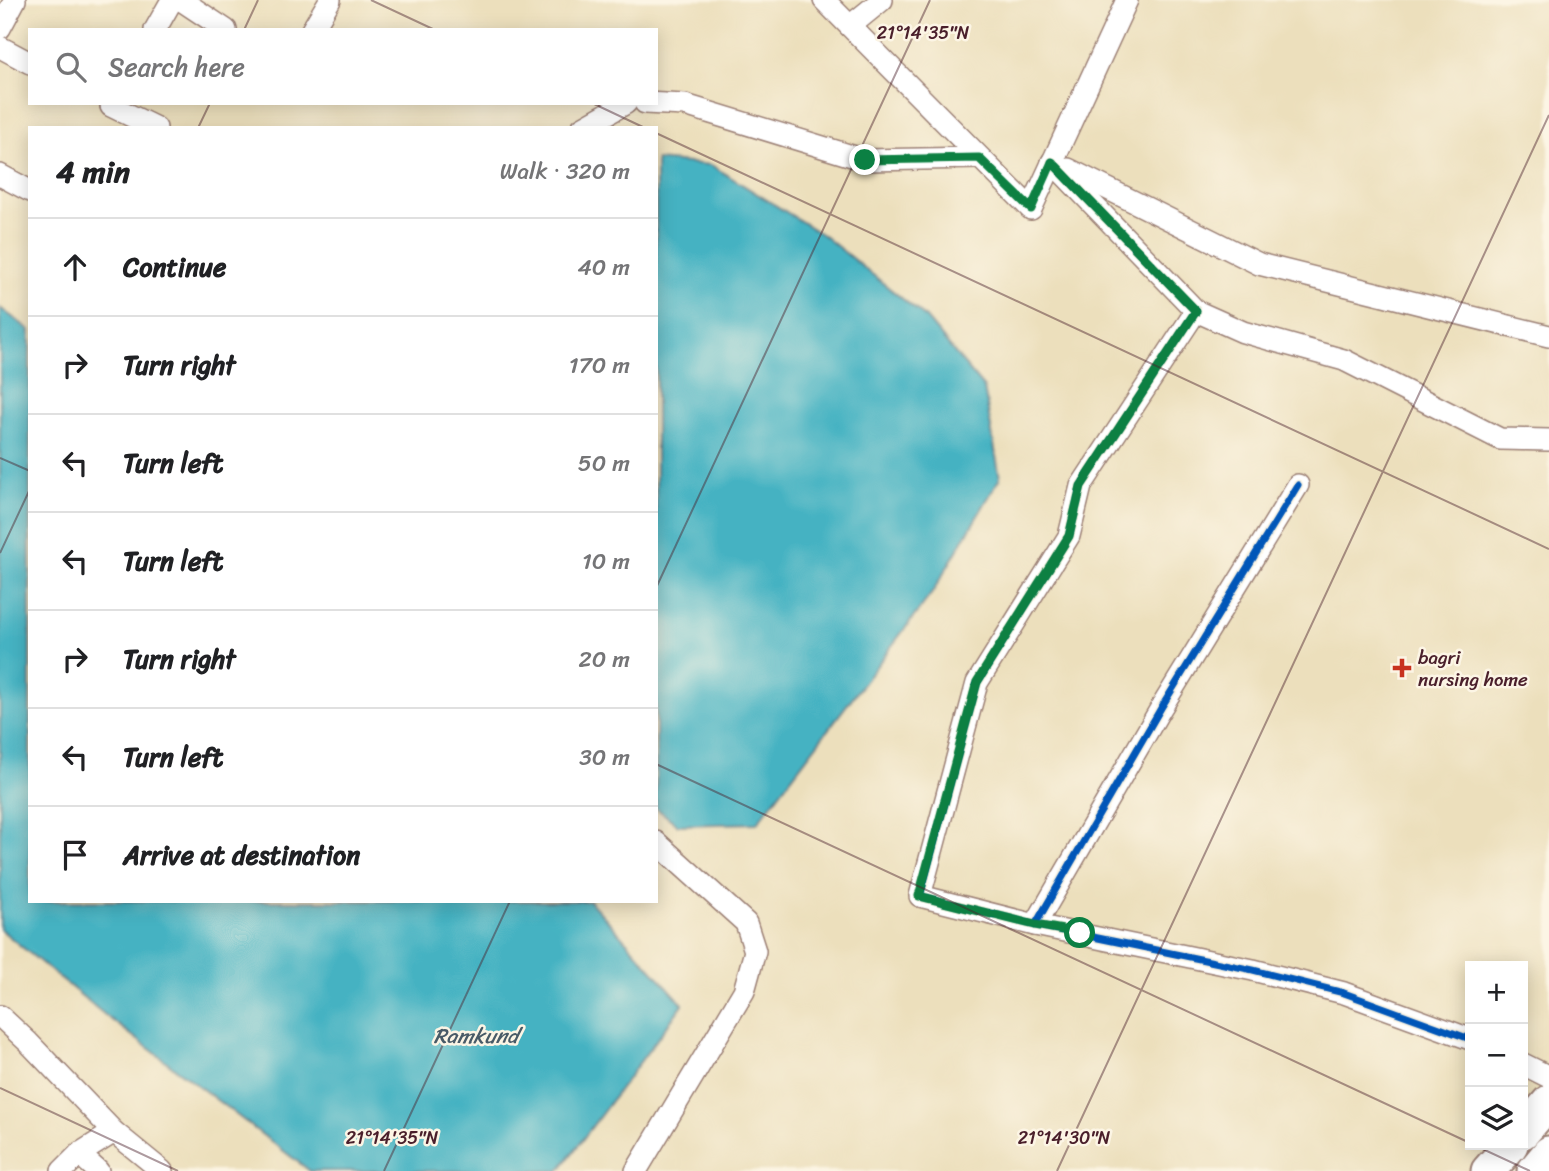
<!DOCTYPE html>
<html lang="en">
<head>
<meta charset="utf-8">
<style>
	body { margin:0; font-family:Sriracha,sans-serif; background:#f6f6f6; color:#202124 }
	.controls { position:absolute; right:21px; bottom:21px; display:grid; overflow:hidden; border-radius:0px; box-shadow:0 4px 18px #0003 }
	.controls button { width:63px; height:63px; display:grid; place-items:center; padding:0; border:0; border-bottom:2px solid #e0e0e0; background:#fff; color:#202124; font:35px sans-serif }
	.stop { position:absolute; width:21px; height:21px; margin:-16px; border:5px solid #0b8043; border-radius:50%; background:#fff }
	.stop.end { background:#0b8043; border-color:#fff; box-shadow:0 2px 7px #0008 }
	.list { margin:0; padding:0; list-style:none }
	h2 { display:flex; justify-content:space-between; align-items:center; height:91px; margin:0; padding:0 28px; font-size:30px }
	h2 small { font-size:23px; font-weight:400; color:#757577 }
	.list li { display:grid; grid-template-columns:46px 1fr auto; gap:21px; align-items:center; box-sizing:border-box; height:98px; padding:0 28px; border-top:2px solid #e0e0e0 }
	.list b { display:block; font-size:26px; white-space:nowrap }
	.list em { font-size:23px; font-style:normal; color:#757577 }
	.icon { flex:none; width:38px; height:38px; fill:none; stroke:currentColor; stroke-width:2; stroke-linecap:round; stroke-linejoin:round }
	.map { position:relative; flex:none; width:1549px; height:1171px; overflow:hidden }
	.search { position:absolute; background:#fff; box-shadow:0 4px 18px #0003; left:28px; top:28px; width:630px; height:77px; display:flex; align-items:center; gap:18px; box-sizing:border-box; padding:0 24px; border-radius:0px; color:#757577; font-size:26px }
	.panel { position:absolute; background:#fff; box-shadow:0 4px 18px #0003; left:28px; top:126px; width:630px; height:777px; border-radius:0px }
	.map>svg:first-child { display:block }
</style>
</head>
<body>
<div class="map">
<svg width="1549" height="1171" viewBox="0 0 1549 1171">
	<rect width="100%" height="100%" fill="#fcf5e5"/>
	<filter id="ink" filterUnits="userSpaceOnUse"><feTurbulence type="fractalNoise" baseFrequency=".0143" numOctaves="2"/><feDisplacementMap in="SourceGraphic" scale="14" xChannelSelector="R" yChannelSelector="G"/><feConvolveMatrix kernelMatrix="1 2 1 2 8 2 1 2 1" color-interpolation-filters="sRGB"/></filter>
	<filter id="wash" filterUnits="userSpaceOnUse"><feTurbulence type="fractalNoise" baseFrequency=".00686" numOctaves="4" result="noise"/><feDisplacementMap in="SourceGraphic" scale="28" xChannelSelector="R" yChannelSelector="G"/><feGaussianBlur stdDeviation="1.57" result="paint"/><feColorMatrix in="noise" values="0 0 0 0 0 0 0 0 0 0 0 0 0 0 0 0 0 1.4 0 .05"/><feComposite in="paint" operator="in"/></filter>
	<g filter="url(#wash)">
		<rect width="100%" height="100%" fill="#ecdfbc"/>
		<g fill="#45b2c2" stroke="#486876" stroke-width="2">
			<polygon points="656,160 711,165 823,235 925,317 984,388 1000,478 932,593 757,823 678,825 656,808"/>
			<polygon points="0,308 30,330 30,901 590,901 683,1004 559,1171 310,1171 105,1015 0,929"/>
		</g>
	</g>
	<g filter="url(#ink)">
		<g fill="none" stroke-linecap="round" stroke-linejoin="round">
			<g stroke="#9b7f74" stroke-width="24">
				<g id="minor">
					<polyline points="181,0 226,30"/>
					<polyline points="824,0 1031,209 1127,0"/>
					<polyline points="850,26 882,0"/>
					<polyline points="0,28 15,0"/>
					<polyline points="155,30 172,0"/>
					<polyline points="312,30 330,0"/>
					<polyline points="0,47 30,63"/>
					<polyline points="645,103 685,105 865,160 979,158"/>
					<polyline points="111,106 156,128"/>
					<polyline points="582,128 626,103"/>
					<polyline points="1052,162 1196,311 1081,486 1069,536 977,683 920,896 1035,925 1253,970 1344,993 1470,1039"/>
					<polyline points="1068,169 1259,264 1549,336"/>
					<polyline points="0,175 30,191"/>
					<polyline points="1196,311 1243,332 1344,360 1500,439 1549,440"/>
					<polyline points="1035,925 1161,708 1298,485"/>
					<polyline points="0,1016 28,1042 114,1132 162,1171"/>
					<polyline points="1523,1064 1549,1077"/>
					<polyline points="79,1154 98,1171"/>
					<polyline points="62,1171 79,1154 114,1132"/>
					<polyline points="636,1171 744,991 755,951 746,923 656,842"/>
				</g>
			</g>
			<g stroke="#9b7f74" stroke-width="37">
				<g id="primary">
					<polyline points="1523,1132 1549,1102"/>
					<polyline points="1488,1171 1511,1145"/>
					<polyline points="1534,1171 1549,1153"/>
				</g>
			</g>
			<use href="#minor" stroke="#fff" stroke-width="21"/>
			<use href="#primary" stroke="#fff" stroke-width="33"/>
			<g stroke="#fcf5e5" stroke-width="11">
				<g id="cycleway">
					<polyline points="1052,162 1196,311 1081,486 1069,536 977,683 920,896 1035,925 1253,970 1344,993 1470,1039"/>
					<polyline points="1035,925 1161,708 1298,485"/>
				</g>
			</g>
			<use href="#cycleway" stroke="#0057b8" stroke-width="7"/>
		</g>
	</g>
	<g fill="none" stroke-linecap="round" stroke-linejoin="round" filter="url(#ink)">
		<polyline stroke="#0b8043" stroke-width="9" points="865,160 979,158 1031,209 1052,162 1196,311 1081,486 1069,536 977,682 919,896 1035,925 1080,933"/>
	</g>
	<path fill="none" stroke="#4a1f2b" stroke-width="2" stroke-opacity="0.45" d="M371 0 435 30M244 30 258 0M592 103 645 128M198 128 210 103M656 133 1549 549M0 458 30 471M0 553 30 489M656 588 930 0M656 764 1470 1143M0 1088 178 1171M1474 1145 1530 1171M384 1171 510 901M1057 1171 1549 115"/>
	<path fill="#c8321e" stroke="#fcf5e5" stroke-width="2.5" d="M1398.5 657.5h7v7h7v7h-7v7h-7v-7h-7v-7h7z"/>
	<g text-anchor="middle" stroke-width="5" stroke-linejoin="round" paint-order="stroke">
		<g font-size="19" fill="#4a1f2b" stroke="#fcf5e5" text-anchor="start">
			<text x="1418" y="664">bagri<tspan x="1418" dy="22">nursing home</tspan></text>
		</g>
		<g font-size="21" font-style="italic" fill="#485a67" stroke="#fcf5e5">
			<text x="476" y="1043">Ramkund</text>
		</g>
	</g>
	<g font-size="18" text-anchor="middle" fill="#4a1f2b" stroke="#fcf5e5" stroke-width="5" stroke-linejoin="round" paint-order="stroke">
		<text x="923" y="39">21°14'35"N</text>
		<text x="392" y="1144">21°14'35"N</text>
		<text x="1064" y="1144">21°14'30"N</text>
	</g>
</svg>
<div class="controls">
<button>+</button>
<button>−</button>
<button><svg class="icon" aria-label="layers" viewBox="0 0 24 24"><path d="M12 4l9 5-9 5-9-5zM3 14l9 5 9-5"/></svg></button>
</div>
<div class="stop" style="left:1080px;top:933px"></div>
<div class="stop end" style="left:865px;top:160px"></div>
<div class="search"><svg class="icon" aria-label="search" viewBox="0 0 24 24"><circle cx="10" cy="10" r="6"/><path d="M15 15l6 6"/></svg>Search here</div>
<section class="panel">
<h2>4 min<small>Walk · 320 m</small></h2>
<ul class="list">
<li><svg class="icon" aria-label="ahead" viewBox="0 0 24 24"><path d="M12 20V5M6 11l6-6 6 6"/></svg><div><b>Continue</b></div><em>40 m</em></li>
<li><svg class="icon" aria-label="right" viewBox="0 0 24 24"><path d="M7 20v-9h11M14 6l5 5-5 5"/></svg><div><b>Turn right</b></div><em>170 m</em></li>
<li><svg class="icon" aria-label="left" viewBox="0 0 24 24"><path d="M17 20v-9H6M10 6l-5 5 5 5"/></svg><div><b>Turn left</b></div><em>50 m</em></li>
<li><svg class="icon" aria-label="left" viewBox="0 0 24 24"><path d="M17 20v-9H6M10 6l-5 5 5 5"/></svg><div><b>Turn left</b></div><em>10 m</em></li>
<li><svg class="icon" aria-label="right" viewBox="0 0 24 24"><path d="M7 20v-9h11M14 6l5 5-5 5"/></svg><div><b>Turn right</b></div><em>20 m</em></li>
<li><svg class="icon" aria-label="left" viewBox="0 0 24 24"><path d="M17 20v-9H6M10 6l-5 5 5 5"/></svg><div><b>Turn left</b></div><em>30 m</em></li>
<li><svg class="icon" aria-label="arrive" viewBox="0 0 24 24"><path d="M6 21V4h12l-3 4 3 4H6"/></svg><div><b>Arrive at destination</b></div></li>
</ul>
</section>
</div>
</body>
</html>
